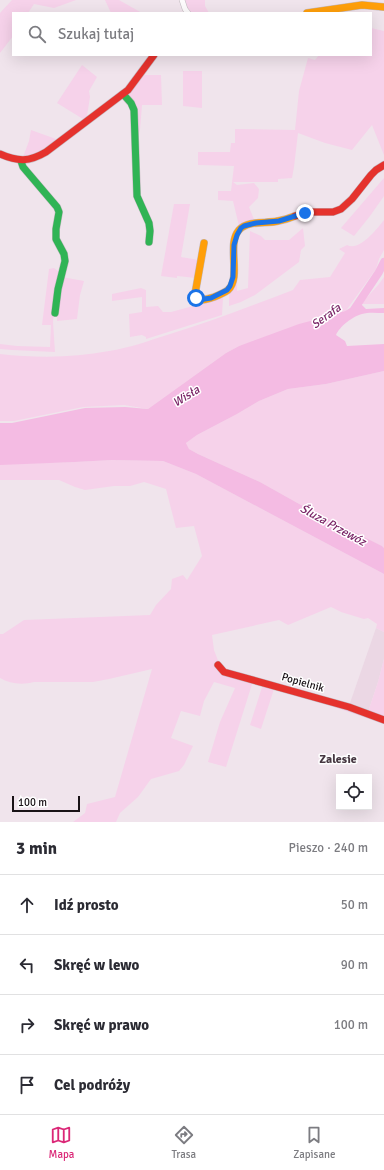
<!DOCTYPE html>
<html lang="pl">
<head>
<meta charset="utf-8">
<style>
	body { margin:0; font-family:Signika,sans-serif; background:#f2f2f3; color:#2b2b33 }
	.controls { position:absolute; right:12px; bottom:12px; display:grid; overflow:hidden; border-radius:0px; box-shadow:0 4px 16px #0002 }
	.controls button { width:36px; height:36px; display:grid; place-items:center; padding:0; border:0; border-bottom:1px solid #e1e1e2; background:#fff; color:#2b2b33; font:20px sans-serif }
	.scale { position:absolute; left:12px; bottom:10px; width:68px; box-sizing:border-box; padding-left:4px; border:2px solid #191216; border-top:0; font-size:11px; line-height:14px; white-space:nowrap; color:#191216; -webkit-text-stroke:3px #fff; paint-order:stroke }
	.stop { position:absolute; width:12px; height:12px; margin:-9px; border:3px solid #1a73e8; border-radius:50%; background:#fff }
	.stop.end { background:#1a73e8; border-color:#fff; box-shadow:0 1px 4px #0008 }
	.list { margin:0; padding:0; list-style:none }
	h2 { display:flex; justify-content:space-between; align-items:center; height:52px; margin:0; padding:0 16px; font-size:17px }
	h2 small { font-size:13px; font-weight:400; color:#7c7c81 }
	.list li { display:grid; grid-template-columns:26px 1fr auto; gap:12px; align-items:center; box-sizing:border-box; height:60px; padding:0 16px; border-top:1px solid #e1e1e2 }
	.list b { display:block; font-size:15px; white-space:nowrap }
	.list em { font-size:13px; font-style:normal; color:#7c7c81 }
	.icon { flex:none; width:22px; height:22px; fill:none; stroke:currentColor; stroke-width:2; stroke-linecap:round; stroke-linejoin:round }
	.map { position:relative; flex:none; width:384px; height:822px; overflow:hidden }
	.search { position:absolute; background:#fff; box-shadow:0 4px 16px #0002; left:12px; right:12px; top:12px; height:44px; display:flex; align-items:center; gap:10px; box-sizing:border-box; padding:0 14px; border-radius:0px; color:#7c7c81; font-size:15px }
	.sheet { height:292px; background:#fff }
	nav { display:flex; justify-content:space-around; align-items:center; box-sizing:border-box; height:56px; border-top:1px solid #e1e1e2; background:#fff; font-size:11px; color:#7c7c81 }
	nav a { display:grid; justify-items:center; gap:2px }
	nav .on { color:#db2777 }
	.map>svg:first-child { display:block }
</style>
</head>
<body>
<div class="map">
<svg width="384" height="822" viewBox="0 0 384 822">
	<rect width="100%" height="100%" fill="#f0e4ec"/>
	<polygon fill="#ebd7e4" points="376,628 384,632 384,659 378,682 368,712 358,708 358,706 350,703"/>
	<g fill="#f6d2ea">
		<polygon points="12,0 76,0 54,8 34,4 28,13 13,13 13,36 0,53 0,13"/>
		<polygon points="105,0 119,0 142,13 111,13"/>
		<polygon points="185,0 205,0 205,6 209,13 191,13 188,10"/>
		<polygon points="371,28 384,31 384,155 372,125 352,150 325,143 298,133 294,167 292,178 278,179 278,182 233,182 237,185 254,183 259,189 258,198 249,207 255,222 239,226 233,201 218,200 218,191 231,191 234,166 198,165 198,152 230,152 231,143 235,143 235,129 295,130 299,91 308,58 315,60 319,55 371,55"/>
		<polygon points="82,65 97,77 89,91 90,97 87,116 83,119 57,103"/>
		<polygon points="183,71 202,71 202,108 183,106"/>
		<polygon points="143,75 161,75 162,105 142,105 140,130 138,137 136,121 127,95"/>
		<path d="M31 130 56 139C47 147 36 156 23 157L29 141Z"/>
		<polygon points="384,178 384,196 370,216 354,236 341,228"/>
		<polygon points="174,204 190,204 181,257 199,260 196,278 177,276 177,278 161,276"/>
		<path d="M384 220V250L379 259 376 269 345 312 239 346 226 353 148 409 124 405 83 407 14 421H0V354C36 358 73 358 109 351 129 348 148 341 167 335 210 322 251 306 293 290L300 280 330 277 345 253 339 249 347 245C359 252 377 229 384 220Z"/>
		<polygon points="303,228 305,246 301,250 299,262 255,295 241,302 229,306 229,293 238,242 237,291 248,288 250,231 261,236 265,240 289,240"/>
		<polygon points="54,268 59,272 55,299 53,322 55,352 12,350 0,349 0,344 17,346 50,347 51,325 42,325 49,269"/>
		<polygon points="62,277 84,281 80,295 77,319 57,321 57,305"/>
		<polygon points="384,277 384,304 361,304 379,284"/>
		<polygon points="141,288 146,290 146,307 158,306 163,312 171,312 223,298 222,315 146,339 146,337 142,335 130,337 129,314 142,312 142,297 112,301 112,294"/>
		<polygon points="384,371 384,548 382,546 310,510 260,482 198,454 189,449 186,443 197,435 237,414 259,401 288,389 326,384"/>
		<path d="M112 460 163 461 196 474 384 574V632L376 628 377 624 368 618 364 619 341 612 331 607 288 625 279 620 212 635 214 650 219 663 216 665 221 674H227L253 681 226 767 208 762 220 722 235 688 214 682 204 701 200 716 181 711 171 738 193 746 184 765 179 771 151 779 138 797 120 813 116 822H73L85 813 87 804 115 797 152 669 109 679 93 682H34C22 685 10 684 0 678V634H3L24 620 150 615 156 605 171 589 172 579 183 575 187 580 202 556 194 526 176 528 166 489 144 482 130 486H114L85 490 75 487 59 480H0V464L75 462Z"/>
		<polygon points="384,659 384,718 368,712 378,682"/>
		<polygon points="263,684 384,721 384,724 328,705 274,689 261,729 250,725"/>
	</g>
	<path fill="#f4bbe3" d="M361 304 366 309 384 308V313C377 313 368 312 362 314 353 316 339 327 336 335L345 341 347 346 384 344V371L326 384 288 389 259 401 237 414 197 435 186 443 189 449 198 454 260 482 310 510 382 546 384 548V574L196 474 163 461 112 460 75 462 0 465V423H12L85 408 125 407 148 409 226 353 239 346 299 324 333 315 340 312 353 311Z"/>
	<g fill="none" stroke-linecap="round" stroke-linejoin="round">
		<polyline stroke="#f4bbe3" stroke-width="8" points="345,316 353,311 379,272 384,262"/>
		<g stroke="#c2b9bf" stroke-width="6">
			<polyline id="street" points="182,0 185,9 188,13"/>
		</g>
		<g stroke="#c2b9bf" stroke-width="8">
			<g id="fast">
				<polyline points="123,94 131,103 134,110 137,196 149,223 150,231 149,242"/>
				<polyline points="21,161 23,167 57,207 59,212 56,229 56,239 64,254 65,261 58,289 55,313"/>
			</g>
		</g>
		<g stroke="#c2b9bf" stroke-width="8">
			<g id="slow">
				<polyline points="307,13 362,5 384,7"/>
				<path d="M204 243 195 294 196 299C202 301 208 299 214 297 219 295 224 293 228 290 242 277 226 245 239 230 248 220 266 224 278 221 284 220 290 218 295 216"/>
			</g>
		</g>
		<g stroke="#c2b9bf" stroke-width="8">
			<g id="jam">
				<path d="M0 154C18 162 29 162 46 152L128 90 154 55"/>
				<polyline points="295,216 309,212 333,212 341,209 352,199 371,175 376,170 384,165"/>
				<polyline points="218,665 224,672 349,707 384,720"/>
			</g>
		</g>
		<use href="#street" stroke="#fdfbfc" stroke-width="5"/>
		<use href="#fast" stroke="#30b455" stroke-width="7"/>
		<use href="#slow" stroke="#ff9f0a" stroke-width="7"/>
		<use href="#jam" stroke="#e5322d" stroke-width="7"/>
	</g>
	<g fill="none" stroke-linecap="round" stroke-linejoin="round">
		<polyline stroke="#1a73e8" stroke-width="5" points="196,298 198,300 211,298 227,290 230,286 233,277 234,245 237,235 241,228 244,226 256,223 279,221 305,213"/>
	</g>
	<g text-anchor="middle" stroke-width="3" stroke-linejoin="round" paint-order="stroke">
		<g font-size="11" fill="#191216" stroke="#fff">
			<text transform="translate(303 682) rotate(16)" y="4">Popielnik</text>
		</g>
		<g font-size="12" font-style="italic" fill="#7a2567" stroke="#fff">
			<text transform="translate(326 316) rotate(-36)" y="4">Serafa</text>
			<text transform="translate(186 396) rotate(-32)" y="4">Wisła</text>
			<text transform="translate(333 525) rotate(29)" y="4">Śluza Przewóz</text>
		</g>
		<g font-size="12" font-weight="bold" fill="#463741" stroke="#fff">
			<text x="338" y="763">Zalesie</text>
		</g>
	</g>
</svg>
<div class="controls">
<button><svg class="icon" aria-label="locate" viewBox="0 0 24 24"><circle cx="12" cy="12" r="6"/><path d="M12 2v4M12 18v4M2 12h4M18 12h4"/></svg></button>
</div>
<div class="scale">100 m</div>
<div class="stop" style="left:196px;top:298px"></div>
<div class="stop end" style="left:305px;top:213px"></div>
<div class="search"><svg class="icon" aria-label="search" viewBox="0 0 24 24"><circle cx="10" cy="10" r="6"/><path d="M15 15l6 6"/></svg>Szukaj tutaj</div>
</div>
<section class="sheet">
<h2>3 min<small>Pieszo · 240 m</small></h2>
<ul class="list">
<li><svg class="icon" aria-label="ahead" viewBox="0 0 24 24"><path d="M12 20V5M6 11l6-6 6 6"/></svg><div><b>Idź prosto</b></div><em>50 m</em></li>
<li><svg class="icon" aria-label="left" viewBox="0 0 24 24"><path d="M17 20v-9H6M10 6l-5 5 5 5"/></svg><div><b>Skręć w lewo</b></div><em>90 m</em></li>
<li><svg class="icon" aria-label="right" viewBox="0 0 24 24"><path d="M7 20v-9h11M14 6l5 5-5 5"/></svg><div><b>Skręć w prawo</b></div><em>100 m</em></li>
<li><svg class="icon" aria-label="arrive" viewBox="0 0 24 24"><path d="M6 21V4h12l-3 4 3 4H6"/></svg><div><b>Cel podróży</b></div></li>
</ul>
</section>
<nav>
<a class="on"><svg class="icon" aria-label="map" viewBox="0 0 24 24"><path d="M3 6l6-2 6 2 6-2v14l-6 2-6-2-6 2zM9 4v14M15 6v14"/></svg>Mapa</a>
<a><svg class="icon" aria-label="directions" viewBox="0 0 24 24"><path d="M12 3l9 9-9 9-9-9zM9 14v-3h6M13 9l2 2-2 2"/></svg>Trasa</a>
<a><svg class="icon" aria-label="saved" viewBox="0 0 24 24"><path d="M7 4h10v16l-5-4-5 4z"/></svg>Zapisane</a>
</nav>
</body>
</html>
